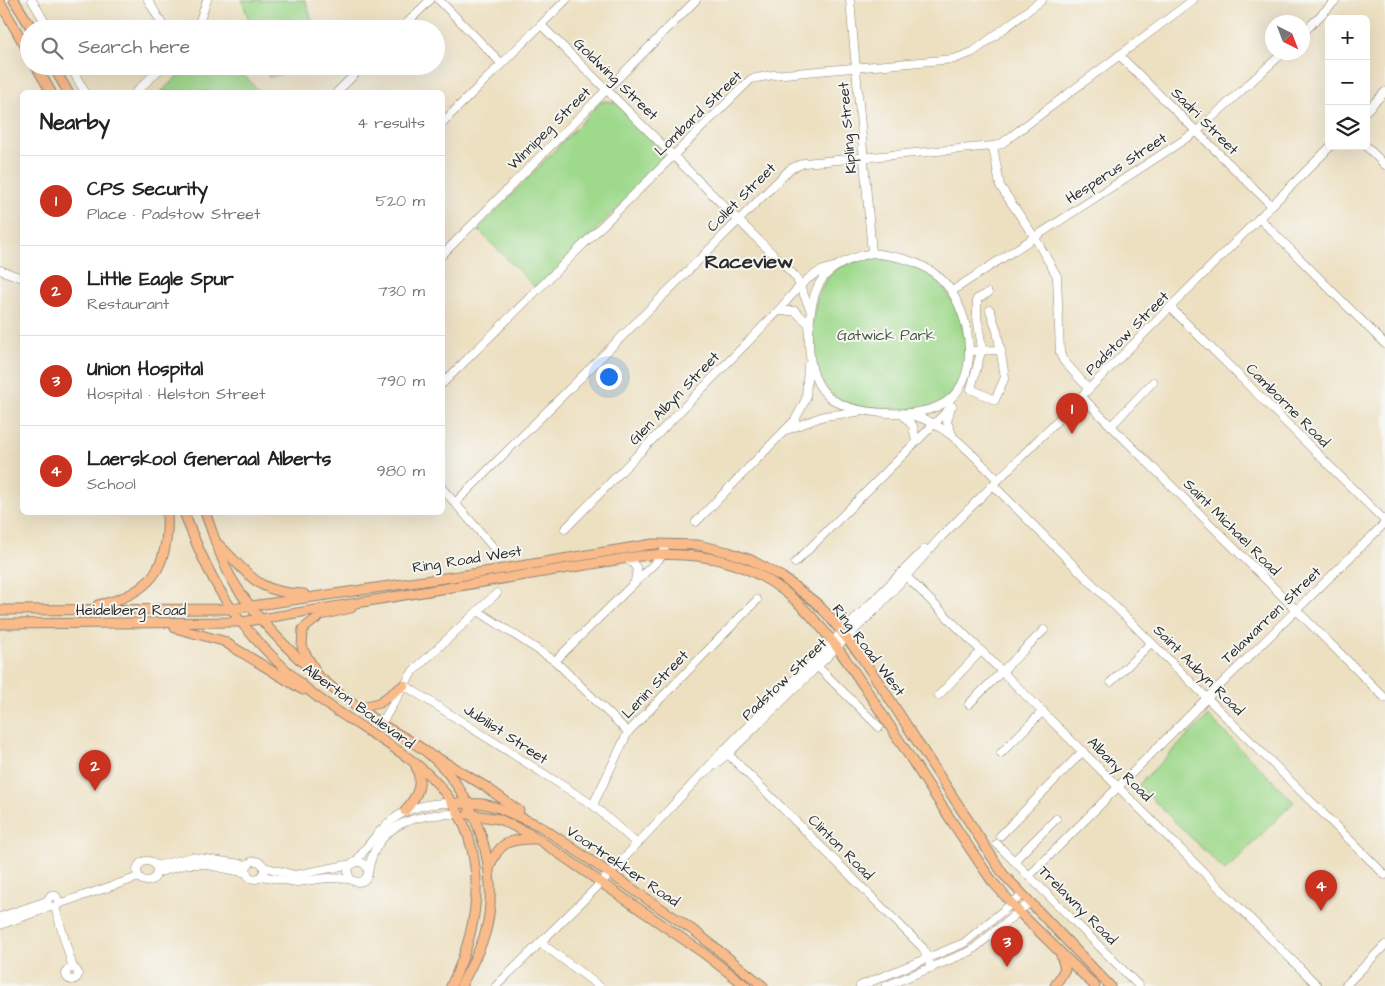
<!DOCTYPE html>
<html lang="en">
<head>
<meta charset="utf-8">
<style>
	body { margin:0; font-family:"Architects Daughter",sans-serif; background:#f2f2f2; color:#222 }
	.controls { position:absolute; right:15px; top:15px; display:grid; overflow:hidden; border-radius:8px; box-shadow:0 5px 20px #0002 }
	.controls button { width:45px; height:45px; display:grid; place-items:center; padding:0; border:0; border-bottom:1px solid #e0e0e0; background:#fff; color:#222; font:25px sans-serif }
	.compass { position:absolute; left:1265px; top:15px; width:45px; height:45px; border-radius:50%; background:#fff; box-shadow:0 5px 20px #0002; rotate:138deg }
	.you { position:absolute; left:608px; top:376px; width:18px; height:18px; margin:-12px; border:4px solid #fff; border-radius:50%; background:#1a73e8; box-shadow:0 0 0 8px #1a73e833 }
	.badge { display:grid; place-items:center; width:32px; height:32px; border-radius:50%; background:#c8321e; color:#fff; font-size:16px; font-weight:700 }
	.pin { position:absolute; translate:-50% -41px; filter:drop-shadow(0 1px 2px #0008) }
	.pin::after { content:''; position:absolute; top:26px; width:18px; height:15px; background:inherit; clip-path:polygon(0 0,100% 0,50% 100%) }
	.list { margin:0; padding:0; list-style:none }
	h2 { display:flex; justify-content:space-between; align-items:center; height:65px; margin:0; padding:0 20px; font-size:21px }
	h2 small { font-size:16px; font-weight:400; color:#767676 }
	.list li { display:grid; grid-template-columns:32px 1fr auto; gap:15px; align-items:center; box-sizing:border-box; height:90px; padding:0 20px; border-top:1px solid #e0e0e0 }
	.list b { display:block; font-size:19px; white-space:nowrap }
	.list p { margin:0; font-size:16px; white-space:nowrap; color:#767676 }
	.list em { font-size:16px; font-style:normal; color:#767676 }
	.icon { flex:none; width:28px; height:28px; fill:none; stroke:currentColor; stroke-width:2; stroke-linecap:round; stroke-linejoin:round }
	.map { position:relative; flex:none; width:1385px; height:986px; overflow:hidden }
	.search { position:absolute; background:#fff; box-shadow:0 5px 20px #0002; left:20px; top:20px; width:425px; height:55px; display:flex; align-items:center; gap:12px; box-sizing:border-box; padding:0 18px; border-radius:28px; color:#767676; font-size:19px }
	.panel { position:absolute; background:#fff; box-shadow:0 5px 20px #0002; left:20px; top:90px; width:425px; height:425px; border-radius:8px }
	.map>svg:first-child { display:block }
</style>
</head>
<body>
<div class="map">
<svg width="1385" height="986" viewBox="0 0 1385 986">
	<rect width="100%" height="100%" fill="#f6f6f2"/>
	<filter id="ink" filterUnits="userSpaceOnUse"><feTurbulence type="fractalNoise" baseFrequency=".02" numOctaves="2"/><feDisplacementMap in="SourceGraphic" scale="10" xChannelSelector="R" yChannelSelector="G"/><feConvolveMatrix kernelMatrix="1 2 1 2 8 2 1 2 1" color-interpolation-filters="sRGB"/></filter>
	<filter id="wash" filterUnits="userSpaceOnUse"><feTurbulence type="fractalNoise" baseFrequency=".0096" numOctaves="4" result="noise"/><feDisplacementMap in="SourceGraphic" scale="20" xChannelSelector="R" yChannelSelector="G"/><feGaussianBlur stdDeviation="1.12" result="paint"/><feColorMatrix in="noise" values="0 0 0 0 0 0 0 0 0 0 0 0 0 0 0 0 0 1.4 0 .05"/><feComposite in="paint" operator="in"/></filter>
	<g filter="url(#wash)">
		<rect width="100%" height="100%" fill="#ede0c1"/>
		<g fill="#9fd98c" stroke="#65825c">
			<polygon points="242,0 305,0 315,29 252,29"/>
			<polygon points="188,66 235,66 260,92 161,92"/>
			<polygon points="265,66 303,66 269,78"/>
			<polygon points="605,101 615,102 663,152 664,162 537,289 478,230 600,103"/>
			<path d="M877 258C897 260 916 264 933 277 973 310 986 401 918 410 911 411 903 409 895 409 874 408 852 411 834 396 804 372 804 286 840 267 851 261 865 259 877 258Z"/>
			<polygon points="1208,716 1294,802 1225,871 1138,785"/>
		</g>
	</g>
	<g filter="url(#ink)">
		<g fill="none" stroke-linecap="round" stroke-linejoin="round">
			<g stroke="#8c8676" stroke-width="9">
				<g id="minor">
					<polyline points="32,0 49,29"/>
					<polyline points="148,0 165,29"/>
					<polyline points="439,0 501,63"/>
					<polyline points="850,0 872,253"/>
					<polyline points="541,25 796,277 810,309"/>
					<polyline points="197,29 207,0"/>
					<polyline points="401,29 430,0"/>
					<polyline points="1302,34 1336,0"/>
					<polyline points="1119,55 1271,205"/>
					<polyline points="70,66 85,92"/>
					<polyline points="136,92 163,66"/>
					<polyline points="337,92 363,66"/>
					<polyline points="1366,111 1385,92"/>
					<polyline points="442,123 566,0"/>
					<polyline points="993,146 1000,186 1035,238 1057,276 1060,353 1063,360 1089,389"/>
					<polyline points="1366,146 1385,165"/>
					<polyline points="1259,218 1385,344"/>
					<path d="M872 253C896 256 919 260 939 277 969 303 985 376 946 402 929 413 908 414 888 413 830 411 807 392 809 332 811 283 823 264 872 253Z"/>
					<polyline points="442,255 696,0"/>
					<polyline points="0,270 22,278"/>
					<polyline points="952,291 1196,132 1284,52"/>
					<polyline points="988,293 977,299 977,317 982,348 971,389 995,400 1005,377 997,331 990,310"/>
					<polyline points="1171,308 1385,521"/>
					<polyline points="778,311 795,311 810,325"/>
					<polyline points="969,351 1001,350"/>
					<polyline points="442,384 751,79 773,75 954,59 973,52 1042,0"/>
					<polyline points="1082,397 1385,698"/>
					<polyline points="950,410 947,422 952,434"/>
					<polyline points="902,414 913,426 916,442"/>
					<path d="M911 415C947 423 972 455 998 480"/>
					<polyline points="1111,426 1153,382"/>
					<polyline points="789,429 824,416 857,412"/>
					<polyline points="993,485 1385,875"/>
					<polyline points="442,488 493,547"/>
					<polyline points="455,503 790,169 804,163 993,146 1001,144 1193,0"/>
					<polyline points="696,522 795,420 806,399 808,365"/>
					<path d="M565 529 778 311C795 292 807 272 834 267"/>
					<polyline points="625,558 633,563 637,569 635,581"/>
					<polyline points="795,563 952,406"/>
					<polyline points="903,573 1318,986"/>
					<polyline points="478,611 555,661 628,732"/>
					<polyline points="555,661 664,554 665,544"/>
					<polyline points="817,666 879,727"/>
					<polyline points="1111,682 1151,643"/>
					<polyline points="404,685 593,805 636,843"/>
					<polyline points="939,695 981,651"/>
					<polyline points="969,704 1044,630"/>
					<polyline points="381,724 413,671 497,593"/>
					<polyline points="725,751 923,948 932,968"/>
					<polyline points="1001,753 1043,711"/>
					<polyline points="705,772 728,754 879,606 941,537 1331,146"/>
					<polyline points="593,805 628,732 757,600"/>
					<polyline points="1000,836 1083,751"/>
					<polyline points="997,844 1139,986"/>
					<polyline points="1014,861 1056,819"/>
					<circle cx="147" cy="871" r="10"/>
					<circle cx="255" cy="870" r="9"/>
					<circle cx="358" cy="872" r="10"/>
					<path d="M355 863C383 824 401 802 452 803"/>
					<polyline points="156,866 192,857 248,865"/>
					<polyline points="264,867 295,875 352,864"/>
					<polyline points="157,873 187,864 203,864 247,873"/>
					<path d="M368 873C375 824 415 813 458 814"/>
					<polyline points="261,876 297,882 327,878 350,879"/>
					<polyline points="1029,876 1207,698 1385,523"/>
					<polyline points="58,904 139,877"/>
					<polyline points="55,907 73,968"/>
					<polyline points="0,917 47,901 51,895 56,896 59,902 57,906 52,907 48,905 47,901"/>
					<polyline points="0,925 50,907"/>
					<polyline points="541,943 599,986"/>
					<circle cx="72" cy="974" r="6"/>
					<polyline points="496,986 601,883 724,750 925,549"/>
					<polyline points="860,986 964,943 1022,895"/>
					<polyline points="886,986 971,951 1029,903"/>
					<polyline points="1345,986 1385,945"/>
				</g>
			</g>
			<g stroke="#8c8676" stroke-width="11">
				<g id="major">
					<polyline points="14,0 32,29"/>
					<polyline points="0,2 29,53"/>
					<polyline points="36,66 51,92"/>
					<polyline points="53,66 68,92"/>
					<path d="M184 512C196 545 211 579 231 608 248 634 277 662 300 683 335 714 379 735 415 763 489 821 489 907 451 986"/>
					<path d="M205 512C213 534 220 556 230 576 246 605 274 635 298 658 324 682 351 704 381 724 397 734 415 742 429 754 477 794 502 874 485 934 479 952 470 969 461 986"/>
					<path d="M218 544C249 573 255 593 304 594"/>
					<path d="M98 605C151 594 170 567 167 512"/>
					<polyline points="0,610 231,609 472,574 653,544 698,545 728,552 751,560 782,577 815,602 828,615 860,655 885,692 1003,874 1110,986"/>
					<path d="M0 624 242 622 640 556C778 543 821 621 888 723 922 776 956 829 992 881L1019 912 1095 986"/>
					<polyline points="175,628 223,641 303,690"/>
					<polyline points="314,668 302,648 303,629 321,615 351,608"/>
					<polyline points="358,708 379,703 404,685"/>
					<polyline points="436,757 486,787 519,811"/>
					<polyline points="452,803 484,804 499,808 540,826 697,933 763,986"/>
					<path d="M405 811C418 795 424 784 415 764"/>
					<polyline points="468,814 499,819 532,835 702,952 746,986"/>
					<path d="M489 869C498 842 510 838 538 839"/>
					<polyline points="1055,986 1065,969 1061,955"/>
				</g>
			</g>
			<use href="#minor" stroke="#fff" stroke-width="8"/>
			<use href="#major" stroke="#fabb8b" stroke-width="9"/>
		</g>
	</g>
	<g text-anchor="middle" stroke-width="4" stroke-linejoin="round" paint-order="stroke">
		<g font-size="15" fill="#2b2b2b" stroke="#f6f6f2">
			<text transform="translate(616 79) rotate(44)" y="5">Goldwing Street</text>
			<text transform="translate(698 113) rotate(-44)" y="5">Lombard Street</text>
			<text transform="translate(1205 121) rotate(45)" y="5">Sadri Street</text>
			<text transform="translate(549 128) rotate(-45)" y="5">Winnipeg Street</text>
			<text transform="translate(847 128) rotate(-95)" y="5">Kipling Street</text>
			<text transform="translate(1116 168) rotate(-33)" y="5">Hesperus Street</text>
			<text transform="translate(741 197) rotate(-45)" y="5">Collet Street</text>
			<text transform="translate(1127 333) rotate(-45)" y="5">Padstow Street</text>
			<text transform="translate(674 398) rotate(-46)" y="5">Glen Albyn Street</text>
			<text transform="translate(1288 405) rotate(45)" y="5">Camborne Road</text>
			<text transform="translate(1232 527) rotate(45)" y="5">Saint Michael Road</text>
			<text transform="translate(467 559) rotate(-9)" y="5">Ring Road West</text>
			<text x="131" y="615">Heidelberg Road</text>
			<text transform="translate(1271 615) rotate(-44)" y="5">Telawarren Street</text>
			<text transform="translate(869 650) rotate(53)" y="5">Ring Road West</text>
			<text transform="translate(1199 670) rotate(45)" y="5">Saint Aubyn Road</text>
			<text transform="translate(784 679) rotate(-44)" y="5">Padstow Street</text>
			<text transform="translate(655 684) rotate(-46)" y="5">Lenin Street</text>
			<text transform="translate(359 706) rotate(36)" y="5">Alberton Boulevard</text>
			<text transform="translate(506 734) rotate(33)" y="5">Jubilist Street</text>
			<text transform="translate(1120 769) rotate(45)" y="5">Albany Road</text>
			<text transform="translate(841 847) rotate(45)" y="5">Clinton Road</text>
			<text transform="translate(623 866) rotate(34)" y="5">Voortrekker Road</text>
			<text transform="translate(1078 905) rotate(45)" y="5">Trelawny Road</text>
		</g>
		<g font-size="15" fill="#485643" stroke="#f6f6f2">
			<text x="886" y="340">Gatwick Park</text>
		</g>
		<g font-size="20" font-weight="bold" fill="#2b2b2b" stroke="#f6f6f2">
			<text x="749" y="268">Raceview</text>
		</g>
	</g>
</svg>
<div class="controls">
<button>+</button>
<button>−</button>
<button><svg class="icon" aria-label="layers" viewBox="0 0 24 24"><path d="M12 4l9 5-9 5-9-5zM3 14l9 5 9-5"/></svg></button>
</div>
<svg class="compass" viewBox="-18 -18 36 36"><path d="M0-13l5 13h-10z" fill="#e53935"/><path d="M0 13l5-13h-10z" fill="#767676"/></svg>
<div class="you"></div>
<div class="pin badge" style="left:1072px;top:434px">1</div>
<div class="pin badge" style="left:95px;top:791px">2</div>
<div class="pin badge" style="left:1007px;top:967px">3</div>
<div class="pin badge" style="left:1321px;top:911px">4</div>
<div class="search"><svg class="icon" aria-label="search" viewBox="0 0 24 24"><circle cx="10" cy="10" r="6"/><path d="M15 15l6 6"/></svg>Search here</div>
<section class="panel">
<h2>Nearby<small>4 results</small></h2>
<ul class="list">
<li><span class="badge">1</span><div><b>CPS Security</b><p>Place · Padstow Street</p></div><em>520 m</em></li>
<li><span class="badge">2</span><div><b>Little Eagle Spur</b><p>Restaurant</p></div><em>730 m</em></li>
<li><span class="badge">3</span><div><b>Union Hospital</b><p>Hospital · Helston Street</p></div><em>790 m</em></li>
<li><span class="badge">4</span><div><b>Laerskool Generaal Alberts</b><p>School</p></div><em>980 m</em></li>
</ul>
</section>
</div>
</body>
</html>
